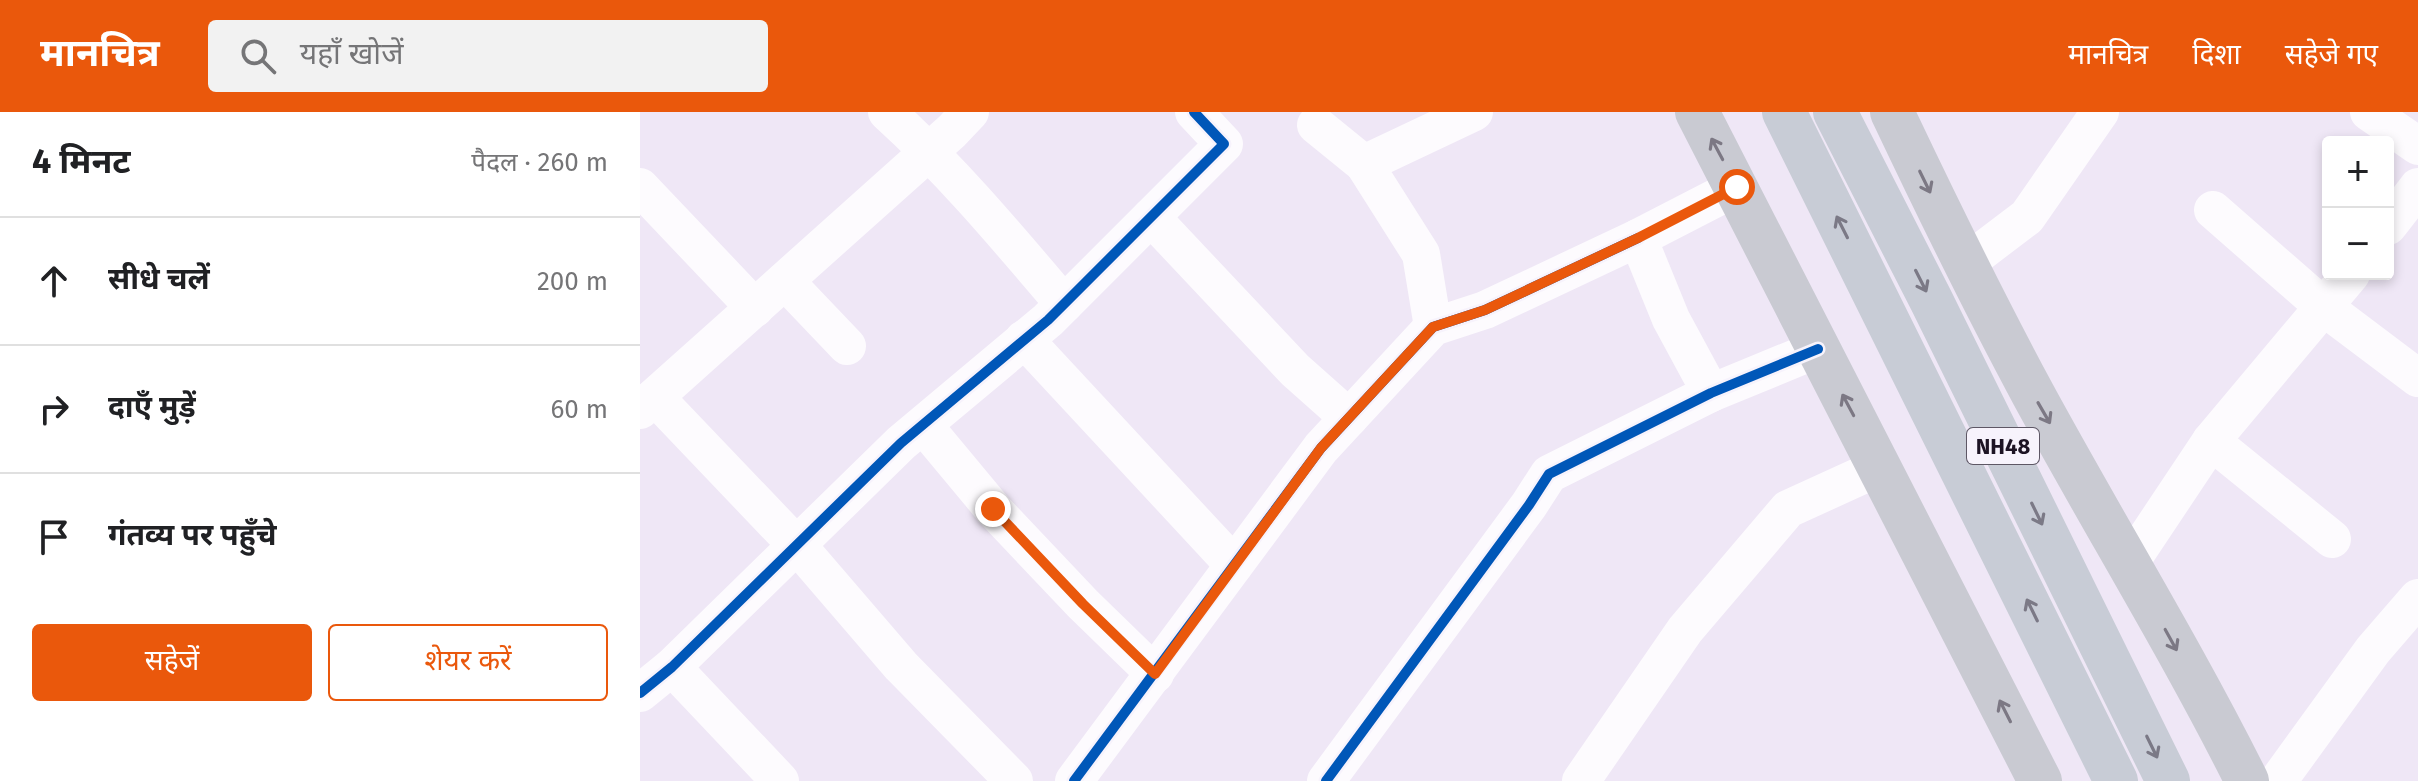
<!DOCTYPE html>
<html lang="hi">
<head>
<meta charset="utf-8">
<style>
	body { margin:0; font-family:"Fira Sans","Noto Sans Devanagari",sans-serif; background:#f2f2f2; color:#202124 }
	.controls { position:absolute; right:24px; top:24px; display:grid; overflow:hidden; border-radius:8px; box-shadow:0 4px 12px #0003 }
	.controls button { width:72px; height:72px; display:grid; place-items:center; padding:0; border:0; border-bottom:2px solid #e0e0e0; background:#fff; color:#202124; font:40px sans-serif }
	.stop { position:absolute; width:24px; height:24px; margin:-18px; border:6px solid #ea580c; border-radius:50%; background:#fff }
	.stop.end { background:#ea580c; border-color:#fff; box-shadow:0 2px 8px #0008 }
	.list { margin:0; padding:0; list-style:none }
	h2 { display:flex; justify-content:space-between; align-items:center; height:104px; margin:0; padding:0 32px; font-size:34px }
	h2 small { font-size:26px; font-weight:400; color:#757577 }
	.list li { display:grid; grid-template-columns:52px 1fr auto; gap:24px; align-items:center; box-sizing:border-box; height:128px; padding:0 32px; border-top:2px solid #e0e0e0 }
	.list b { display:block; font-size:30px; white-space:nowrap }
	.list em { font-size:26px; font-style:normal; color:#757577 }
	.actions { display:flex; gap:16px; padding:24px 32px }
	.actions a { flex:1; padding:18px 0; border:2px solid #ea580c; border-radius:8px; text-align:center; font-size:28px; color:#ea580c }
	.actions .main { background:#ea580c; color:#fff }
	.icon { flex:none; width:44px; height:44px; fill:none; stroke:currentColor; stroke-width:2; stroke-linecap:round; stroke-linejoin:round }
	.map { position:relative; flex:none; width:1778px; height:669px; overflow:hidden }
	header { display:flex; align-items:center; gap:48px; box-sizing:border-box; height:112px; padding:0 40px; background:#ea580c; color:#fff }
	header strong { font-size:38px }
	nav { display:flex; gap:44px; margin-inline-start:auto; font-size:28px }
	.search { width:560px; height:72px; background:#f2f2f2; display:flex; align-items:center; gap:20px; box-sizing:border-box; padding:0 28px; border-radius:8px; color:#757577; font-size:30px }
	main { display:flex }
	aside { flex:1; background:#fff }
	.map>svg:first-child { display:block }
</style>
</head>
<body>
<header>
<strong>मानचित्र</strong>
<div class="search"><svg class="icon" aria-label="search" viewBox="0 0 24 24"><circle cx="10" cy="10" r="6"/><path d="M15 15l6 6"/></svg>यहाँ खोजें</div>
<nav><a>मानचित्र</a><a>दिशा</a><a>सहेजे गए</a></nav>
</header>
<main>
<aside>
<h2>4 मिनट<small>पैदल · 260 m</small></h2>
<ul class="list">
<li><svg class="icon" aria-label="ahead" viewBox="0 0 24 24"><path d="M12 20V5M6 11l6-6 6 6"/></svg><div><b>सीधे चलें</b></div><em>200 m</em></li>
<li><svg class="icon" aria-label="right" viewBox="0 0 24 24"><path d="M7 20v-9h11M14 6l5 5-5 5"/></svg><div><b>दाएँ मुड़ें</b></div><em>60 m</em></li>
<li><svg class="icon" aria-label="arrive" viewBox="0 0 24 24"><path d="M6 21V4h12l-3 4 3 4H6"/></svg><div><b>गंतव्य पर पहुँचे</b></div></li>
</ul>
<div class="actions"><a class="main">सहेजें</a><a>शेयर करें</a></div>
</aside>
<div class="map">
<svg width="1778" height="669" viewBox="0 0 1778 669">
	<rect width="100%" height="100%" fill="#efe7f6"/>
	<g fill="none" stroke-linecap="round" stroke-linejoin="round">
		<g stroke="#fdfbfe" stroke-width="38">
			<path d="M247 0C312 59 367 125 424 192"/>
			<polyline points="1729,0 1778,34"/>
			<polyline points="676,13 724,52"/>
			<polyline points="0,75 115,196"/>
			<polyline points="1573,98 1685,196 1778,266"/>
			<polyline points="511,105 655,258 709,306"/>
			<polyline points="1748,114 1778,75"/>
			<polyline points="1325,152 1387,105 1460,0"/>
			<polyline points="145,169 207,234"/>
			<polyline points="793,215 781,142 724,52 834,0"/>
			<polyline points="384,227 594,453"/>
			<polyline points="1071,281 1031,207 998,126 1097,75"/>
			<polyline points="15,285 163,440 261,554 374,669"/>
			<polyline points="0,298 312,19 330,0"/>
			<polyline points="284,314 353,397 443,492 515,562"/>
			<polyline points="1571,329 1692,427"/>
			<polyline points="1489,452 1571,329 1711,162"/>
			<polyline points="32,555 140,669"/>
			<polyline points="0,581 32,555 261,331 408,208 584,32 554,0"/>
			<polyline points="434,669 681,336 793,215 845,198 998,126"/>
			<polyline points="686,669 889,393 909,362 1071,281 1178,237"/>
			<polyline points="941,669 1045,518 1148,397 1240,355"/>
			<polyline points="1638,669 1733,538 1778,486"/>
		</g>
		<g stroke="#c9cad2" stroke-width="44">
			<polyline points="1057,0 1400,669"/>
			<path d="M1252 0C1297 95 1343 189 1393 282 1463 411 1541 537 1607 669"/>
		</g>
		<g stroke="#c8ccd6" stroke-width="44">
			<polyline points="1144,0 1476,669"/>
			<polyline points="1195,0 1292,190 1528,669"/>
		</g>
		<g stroke="#f7f3fc" stroke-width="15">
			<g id="cycleway">
				<polyline points="0,581 32,555 261,331 408,208 584,32 554,0"/>
				<polyline points="434,669 681,336 793,215 845,198 998,126"/>
				<polyline points="686,669 889,393 909,362 1071,281 1178,237"/>
			</g>
		</g>
		<use href="#cycleway" stroke="#0057b8" stroke-width="10"/>
	</g>
	<defs><path id="oneway-shaft" d="M-6 0H5M1.5-3L5.5 0L1.5 3" fill="none" stroke-width="1.6" stroke-linecap="round" stroke-linejoin="round" transform="scale(2)"/></defs>
	<g stroke="#7c7884">
		<use href="#oneway-shaft" transform="translate(1077 37) rotate(-118)"/>
		<use href="#oneway-shaft" transform="translate(1285 70) rotate(64)"/>
		<use href="#oneway-shaft" transform="translate(1208 293) rotate(-118)"/>
		<use href="#oneway-shaft" transform="translate(1404 301) rotate(60)"/>
		<use href="#oneway-shaft" transform="translate(1531 528) rotate(61)"/>
		<use href="#oneway-shaft" transform="translate(1365 599) rotate(-117)"/>
	</g>
	<g stroke="#7b7986">
		<use href="#oneway-shaft" transform="translate(1202 115) rotate(-117)"/>
		<use href="#oneway-shaft" transform="translate(1281 169) rotate(63)"/>
		<use href="#oneway-shaft" transform="translate(1397 402) rotate(64)"/>
		<use href="#oneway-shaft" transform="translate(1392 498) rotate(-116)"/>
		<use href="#oneway-shaft" transform="translate(1512 635) rotate(64)"/>
	</g>
	<g fill="none" stroke-linecap="round" stroke-linejoin="round">
		<polyline stroke="#ea580c" stroke-width="10" points="353,397 443,492 515,562 681,336 793,215 845,198 998,126 1097,75"/>
	</g>
	<g text-anchor="middle" stroke-width="6" stroke-linejoin="round" paint-order="stroke">
		<rect fill="#f7f3fc" stroke="#5e5765" stroke-width="2" x="1327" y="316" width="72" height="36" rx="6"/>
		<g font-size="22" font-weight="bold" fill="#1d1424">
			<text x="1363" y="342">NH48</text>
		</g>
	</g>
</svg>
<div class="controls">
<button>+</button>
<button>−</button>
</div>
<div class="stop" style="left:1097px;top:75px"></div>
<div class="stop end" style="left:353px;top:397px"></div>
</div>
</main>
</body>
</html>
